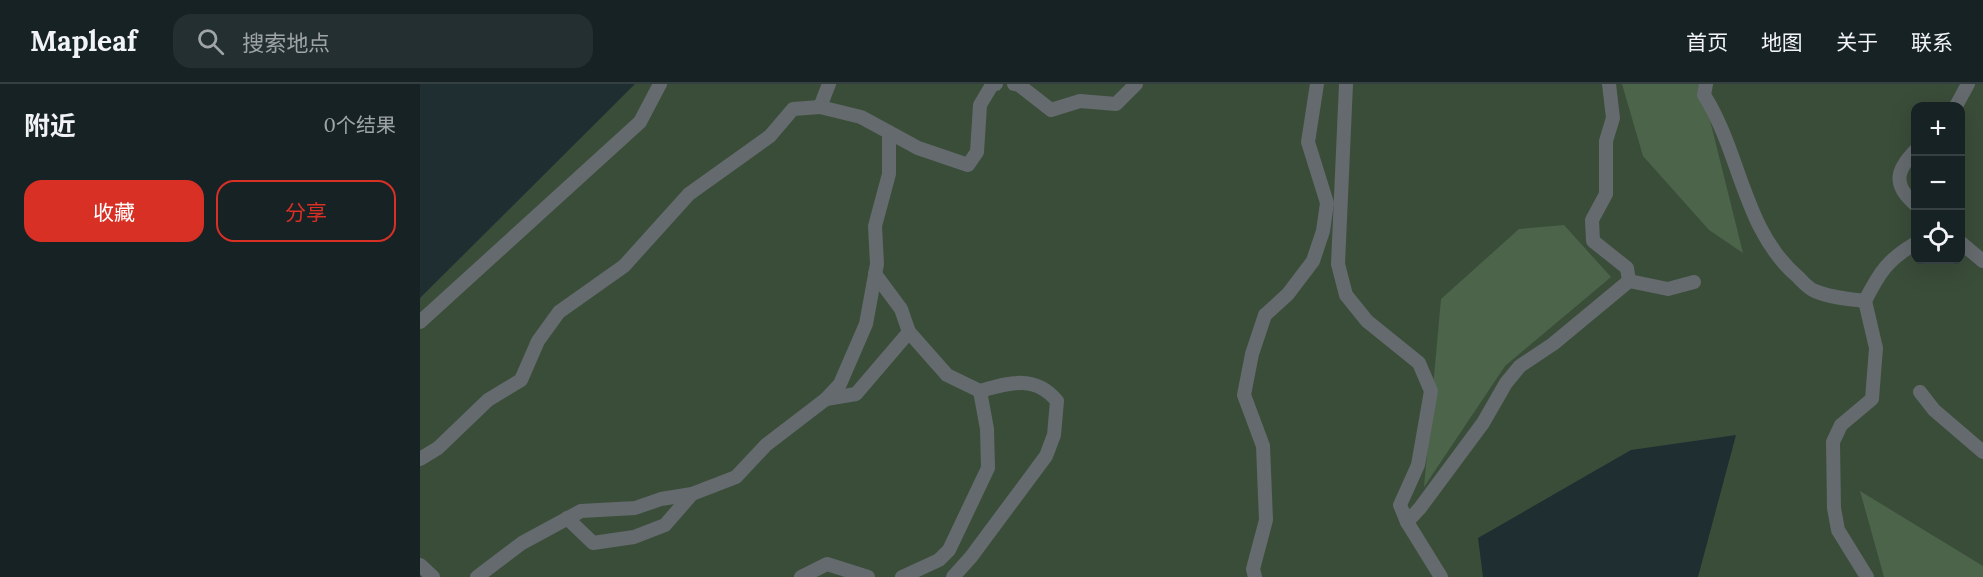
<!DOCTYPE html>
<html lang="zh">
<head>
<meta charset="utf-8">
<style>
	body { margin:0; font-family:Lora,"Noto Sans SC",serif; background:#242f32; color:#f1f3f6 }
	.controls { position:absolute; right:18px; top:18px; display:grid; overflow:hidden; border-radius:12px; box-shadow:0 6px 24px #0002 }
	.controls button { width:54px; height:54px; display:grid; place-items:center; padding:0; border:0; border-bottom:2px solid #363f42; background:#172225; color:#f1f3f6; font:30px sans-serif }
	.list { margin:0; padding:0; list-style:none }
	h2 { display:flex; justify-content:space-between; align-items:center; height:78px; margin:0; padding:0 24px; font-size:26px }
	h2 small { font-size:20px; font-weight:400; color:#9ea4a7 }
	.actions { display:flex; gap:12px; padding:18px 24px }
	.actions a { flex:1; padding:14px 0; border:2px solid #d93025; border-radius:18px; text-align:center; font-size:21px; color:#d93025 }
	.actions .main { background:#d93025; color:#fff }
	.icon { flex:none; width:33px; height:33px; fill:none; stroke:currentColor; stroke-width:2; stroke-linecap:round; stroke-linejoin:round }
	.map { position:relative; flex:none; width:1563px; height:493px; overflow:hidden }
	header { display:flex; align-items:center; gap:36px; box-sizing:border-box; height:84px; padding:0 30px; background:#172225; border-bottom:2px solid #363f42 }
	header strong { font-size:28px }
	nav { display:flex; gap:33px; margin-inline-start:auto; font-size:21px }
	.search { width:420px; height:54px; background:#242f32; display:flex; align-items:center; gap:15px; box-sizing:border-box; padding:0 21px; border-radius:18px; color:#9ea4a7; font-size:22px }
	main { display:flex }
	aside { flex:1; background:#172225 }
	.map>svg:first-child { display:block }
</style>
</head>
<body>
<header>
<strong>Mapleaf</strong>
<div class="search"><svg class="icon" aria-label="search" viewBox="0 0 24 24"><circle cx="10" cy="10" r="6"/><path d="M15 15l6 6"/></svg>搜索地点</div>
<nav><a>首页</a><a>地图</a><a>关于</a><a>联系</a></nav>
</header>
<main>
<aside>
<h2>附近<small>0个结果</small></h2>
<ul class="list">
</ul>
<div class="actions"><a class="main">收藏</a><a>分享</a></div>
</aside>
<div class="map">
<svg width="1563" height="493" viewBox="0 0 1563 493">
	<rect width="100%" height="100%" fill="#1f2e31"/>
	<path fill="#3a4d39" fill-rule="evenodd" d="M215 0H1563V493H1278L1316 351 1211 366 1058 454 1063 493H0V214ZM1496 22H1540V176H1496Z"/>
	<g fill="#4c644a">
		<polygon points="1202,0 1281,0 1323,169 1289,146 1223,72"/>
		<polygon points="1144,141 1191,193 1085,282 1004,403 1021,215 1099,145"/>
		<polygon points="1440,407 1563,482 1563,493 1464,493"/>
	</g>
	<g fill="none" stroke-linecap="round" stroke-linejoin="round">
		<g stroke="#656a6e" stroke-width="14">
			<polyline points="594,0 599,1 631,26 660,17 696,20 716,0"/>
			<polyline points="926,0 918,180 926,211 947,237 999,279 1011,307 998,381 980,421 987,438 1000,424 1063,339 1086,299 1100,282 1133,260 1209,197 1207,184 1173,157 1172,136 1186,110 1186,57 1193,34 1189,0"/>
			<path d="M1286 0 1284 11C1321 69 1323 146 1378 193 1383 198 1389 205 1395 207 1411 214 1429 215 1445 217L1456 264 1452 315 1421 341 1413 358 1414 424 1418 446 1447 493"/>
			<polyline points="1536,22 1548,0"/>
			<polyline points="400,23 409,0"/>
			<path d="M1496 66C1476 86 1472 101 1496 121"/>
			<polyline points="1540,158 1563,177"/>
			<path d="M455 190 481 225 489 248 527 291 560 307C589 299 615 290 637 317L634 351 626 372 551 473 533 493"/>
			<polyline points="1209,197 1248,205 1274,198"/>
			<path d="M1445 217C1459 189 1468 175 1496 159"/>
			<polyline points="0,238 220,38 240,0"/>
			<polyline points="1500,308 1514,326 1563,368"/>
			<polyline points="406,315 436,310 489,248"/>
			<polyline points="0,375 18,364 68,316 101,296 118,257 139,228 204,182 269,110 350,52 373,25 400,23 441,33 498,64 548,81 557,68 560,21 572,1 576,0"/>
			<polyline points="147,434 173,459 214,453 245,441 272,410"/>
			<polyline points="987,438 1021,493"/>
			<polyline points="0,481 13,493"/>
			<polyline points="57,493 102,459 161,427 215,424 241,415 272,410 316,393 346,361 406,315 420,300 446,240 457,180 455,142 469,90 469,48"/>
			<polyline points="381,493 407,480 448,493"/>
			<polyline points="482,493 519,476 529,466 568,384 567,345 560,307"/>
			<polyline points="835,493 833,485 846,436 843,362 824,311 832,270 845,231 868,210 893,177 903,147 907,119 888,58 897,0"/>
		</g>
	</g>
</svg>
<div class="controls">
<button>+</button>
<button>−</button>
<button><svg class="icon" aria-label="locate" viewBox="0 0 24 24"><circle cx="12" cy="12" r="6"/><path d="M12 2v4M12 18v4M2 12h4M18 12h4"/></svg></button>
</div>
</div>
</main>
</body>
</html>
